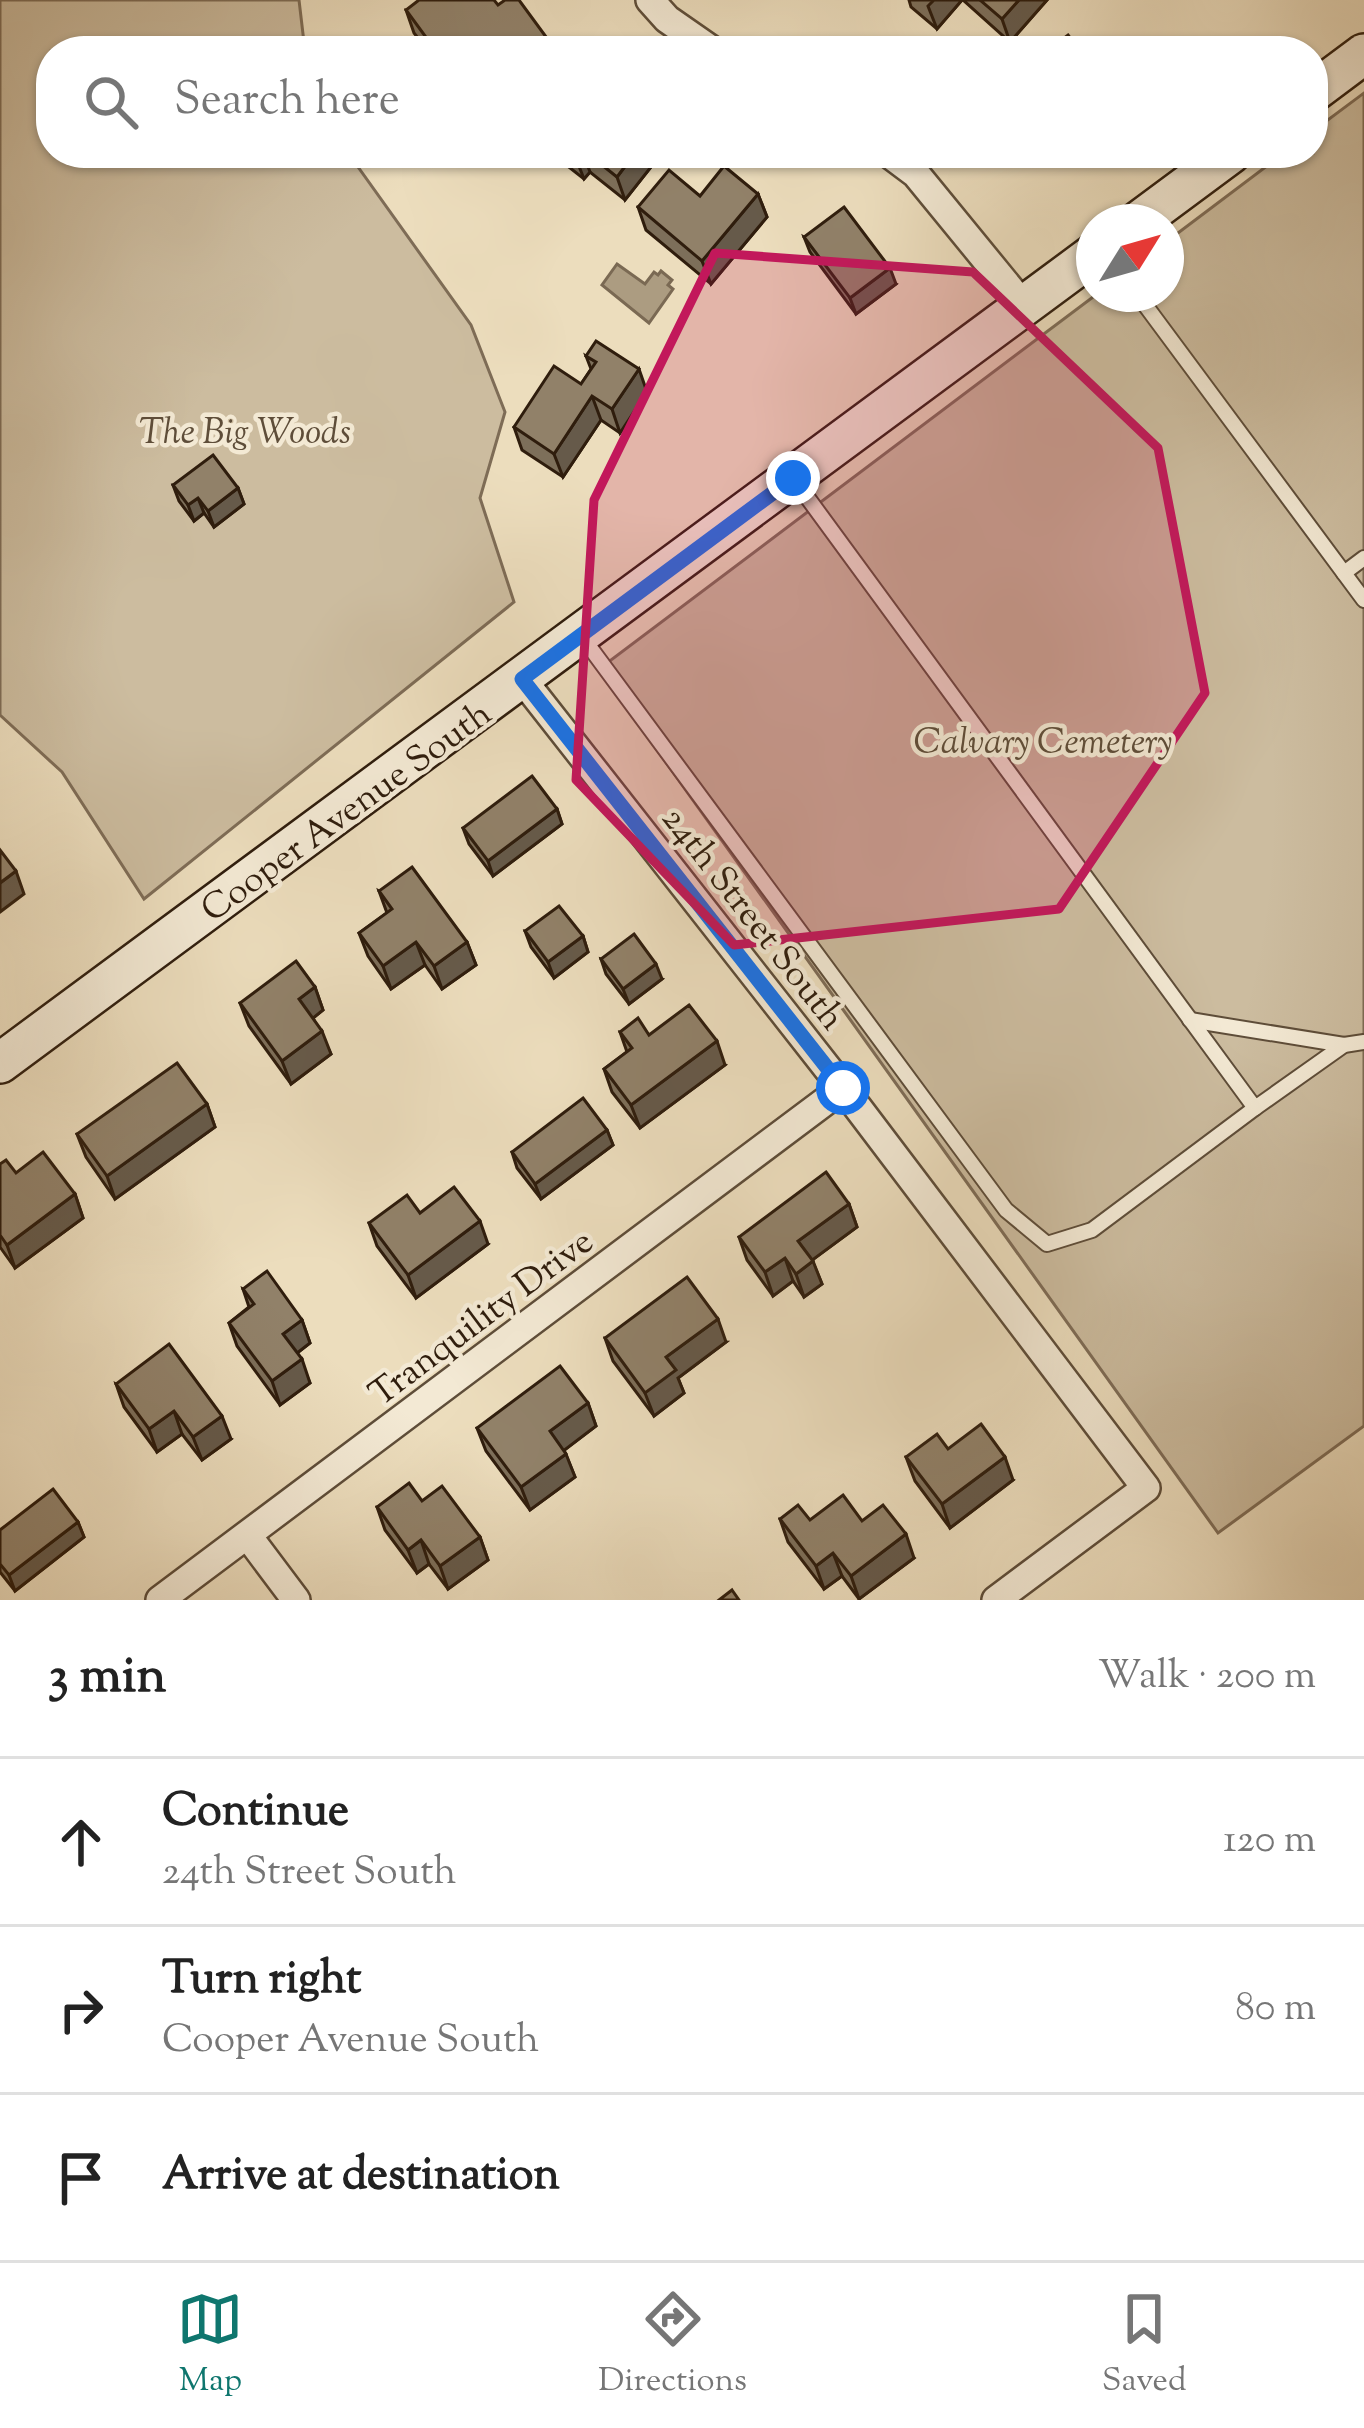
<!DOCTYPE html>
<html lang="en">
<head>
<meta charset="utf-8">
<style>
	body { margin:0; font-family:"Sorts Mill Goudy",serif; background:#f2f2f2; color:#222 }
	.compass { position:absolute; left:1076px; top:204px; width:108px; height:108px; border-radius:50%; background:#fff; box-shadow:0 3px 9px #0004; rotate:53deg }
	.stop { position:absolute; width:36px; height:36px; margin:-27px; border:9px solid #1a73e8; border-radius:50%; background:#fff }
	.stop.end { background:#1a73e8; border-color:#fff; box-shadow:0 3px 12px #0008 }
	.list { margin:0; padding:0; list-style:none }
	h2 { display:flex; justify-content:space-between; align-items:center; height:156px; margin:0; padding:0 48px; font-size:51px }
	h2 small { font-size:39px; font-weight:400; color:#767676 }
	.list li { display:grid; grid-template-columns:78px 1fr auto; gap:36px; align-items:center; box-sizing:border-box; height:168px; padding:0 48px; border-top:3px solid #e0e0e0 }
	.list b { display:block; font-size:45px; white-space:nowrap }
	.list p { margin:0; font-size:39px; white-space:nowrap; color:#767676 }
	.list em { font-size:39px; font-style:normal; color:#767676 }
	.icon { flex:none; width:66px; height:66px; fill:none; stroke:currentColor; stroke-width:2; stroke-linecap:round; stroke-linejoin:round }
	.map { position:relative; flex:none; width:1364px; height:1600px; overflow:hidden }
	.search { position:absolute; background:#fff; box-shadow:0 3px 9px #0004; left:36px; right:36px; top:36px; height:132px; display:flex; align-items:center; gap:30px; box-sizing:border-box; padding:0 42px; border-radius:48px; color:#767676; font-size:45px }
	.sheet { height:660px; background:#fff }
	nav { display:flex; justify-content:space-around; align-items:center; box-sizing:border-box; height:168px; border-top:3px solid #e0e0e0; background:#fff; font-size:33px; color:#767676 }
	nav a { display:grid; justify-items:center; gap:6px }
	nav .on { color:#0f766e }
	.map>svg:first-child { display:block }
</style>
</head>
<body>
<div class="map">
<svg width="1364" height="1600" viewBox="0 0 1364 1600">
	<rect width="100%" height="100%" fill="#ecddbd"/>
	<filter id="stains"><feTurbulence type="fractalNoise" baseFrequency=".00167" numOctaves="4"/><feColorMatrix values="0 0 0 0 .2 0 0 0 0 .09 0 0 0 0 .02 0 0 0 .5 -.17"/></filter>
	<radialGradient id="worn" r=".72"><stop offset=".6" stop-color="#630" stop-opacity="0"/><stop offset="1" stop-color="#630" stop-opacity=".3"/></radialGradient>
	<g fill="#ccbc9f" stroke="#7e6c56" stroke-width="3">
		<polygon points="0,0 299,0 305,51 51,51 51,153 348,153 471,325 505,412 480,498 514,602 144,899 62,772 0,715"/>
		<polygon points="1364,93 1364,1426 1218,1533 599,669 1097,294 1166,294 1166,242 1284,153 1313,153 1313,131"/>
	</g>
	<polygon fill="#ac9c81" stroke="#7a6953" stroke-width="3" points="617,264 645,284 654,272 658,275 661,271 672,280 668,285 673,289 649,323 602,285"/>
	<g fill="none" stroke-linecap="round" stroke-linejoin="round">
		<g stroke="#5e4d39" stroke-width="18">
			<g id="lane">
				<polyline points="1137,294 1364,600"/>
				<polyline points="796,482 1255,1108 1344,1045 1364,1042"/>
				<polyline points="1344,573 1364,558"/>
				<polyline points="583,638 1006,1210 1047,1244 1092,1230 1255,1108"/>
				<polyline points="1190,1020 1344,1045"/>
			</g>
		</g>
		<g stroke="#5e4d39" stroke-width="32">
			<g id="street">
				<polyline points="650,0 667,19 713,51"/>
				<polyline points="888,153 916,174 1024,306"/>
				<polyline points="522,679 843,1088 1146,1488 996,1600"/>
				<polyline points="248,1536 296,1600"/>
				<polyline points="160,1600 843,1088"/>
			</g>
		</g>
		<g stroke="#2f1d0d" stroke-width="44">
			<g id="secondary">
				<polyline points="1313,92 1364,54"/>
				<polyline points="1138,222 1231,153"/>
				<polyline points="0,1063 1094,254"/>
			</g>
		</g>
		<use href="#lane" stroke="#f3e9d4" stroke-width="14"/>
		<use href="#street" stroke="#f3e9d4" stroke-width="27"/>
		<use href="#secondary" stroke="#f3e9d4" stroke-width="39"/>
	</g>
	<g fill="#7d6f5a" stroke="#2f1d0d" stroke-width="3">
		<polygon points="909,0 962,0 937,29 911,7"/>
		<polygon points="963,0 1047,0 1010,42"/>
		<polygon points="498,5 554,51 428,51 414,33 406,10"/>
		<polygon points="551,153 662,153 625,200 590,172 584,179"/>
		<polygon points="758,194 767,217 711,284 646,230 638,207 700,196"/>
		<polygon points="804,237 896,284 856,314 810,252"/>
		<polygon points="586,356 647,392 620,433 601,420 563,477 522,450 514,427 581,384 591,369"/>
		<polygon points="173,485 238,488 244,504 214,527 204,513 194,521 179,501"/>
		<polygon points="557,809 562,824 493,876 469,844 463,828"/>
		<polygon points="379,891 467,942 476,965 442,989 425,965 391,989 368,956 359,933 387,913"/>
		<polygon points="525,931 583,936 588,952 554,978 531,947"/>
		<polygon points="601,959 662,979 629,1004 606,974"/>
		<polygon points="315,987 323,1010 313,1018 331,1054 291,1084 249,1026 240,1003"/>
		<polygon points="620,1032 649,1035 725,1065 640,1128 612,1092 604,1069 627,1052"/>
		<polygon points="207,1104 215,1127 115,1199 86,1157 77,1134"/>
		<polygon points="607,1130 613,1145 541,1199 517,1168 512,1152"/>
		<polygon points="0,1164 16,1173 75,1194 83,1218 15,1268 0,1247"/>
		<polygon points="849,1204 857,1227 812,1260 822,1284 804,1297 793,1281 773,1296 747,1260 739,1237"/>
		<polygon points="420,1213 488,1244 416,1298 377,1246 369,1223"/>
		<polygon points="243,1289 302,1320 310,1343 297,1353 310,1383 280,1405 237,1346 229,1323 249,1307"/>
		<polygon points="605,1338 726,1342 678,1378 684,1393 654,1416 613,1361"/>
		<polygon points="116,1384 231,1439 202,1460 182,1434 157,1452 124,1407"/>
		<polygon points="588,1403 596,1426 564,1450 575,1477 530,1510 486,1451 477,1428"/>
		<polygon points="948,1449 1013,1480 950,1528 915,1481 906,1457"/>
		<polygon points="422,1501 480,1537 488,1560 448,1589 429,1564 417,1573 385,1530 377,1507"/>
		<polygon points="780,1519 862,1521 914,1558 859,1599 842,1576 824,1589 788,1542"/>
		<polygon points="78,1522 84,1537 15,1591 0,1572 0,1530"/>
	</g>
	<g fill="#665a4a" stroke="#2f1d0d" stroke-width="3">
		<polygon points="934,0 962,0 937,29 928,6"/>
		<polygon points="1019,0 1047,0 1010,42 1002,19"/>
		<polygon points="578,153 583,153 590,172 584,179 575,156"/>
		<polygon points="635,153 662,153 625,200 617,177"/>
		<polygon points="758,194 767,217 711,284 702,261"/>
		<polygon points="890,268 896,284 856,314 850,298"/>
		<polygon points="639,369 647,392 620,433 612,409"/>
		<polygon points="592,396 601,420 563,477 554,454"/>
		<polygon points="238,488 244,504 214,527 208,511"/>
		<polygon points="198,498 204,513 194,521 188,505"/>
		<polygon points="557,809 562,824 493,876 488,861"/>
		<polygon points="16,871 24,894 0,912 0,883"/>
		<polygon points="583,936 588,952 554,978 548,962"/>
		<polygon points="416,942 425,965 391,989 383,966"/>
		<polygon points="467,942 476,965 442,989 434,966"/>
		<polygon points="656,964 662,979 629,1004 623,989"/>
		<polygon points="315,987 323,1010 307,1023 299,999"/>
		<polygon points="322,1031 331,1054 291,1084 282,1061"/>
		<polygon points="717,1041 725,1065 640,1128 631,1105"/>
		<polygon points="207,1104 215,1127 115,1199 107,1176"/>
		<polygon points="607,1130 613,1145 541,1199 535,1184"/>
		<polygon points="75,1194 83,1218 15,1268 7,1245"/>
		<polygon points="849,1204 857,1227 807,1264 798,1241"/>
		<polygon points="480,1221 488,1244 416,1298 408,1275"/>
		<polygon points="785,1258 793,1281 773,1296 765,1272"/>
		<polygon points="813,1261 822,1284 804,1297 796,1274"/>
		<polygon points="718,1319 726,1342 678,1378 684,1393 654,1416 645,1393 666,1357"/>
		<polygon points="302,1320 310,1343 292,1357 283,1334"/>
		<polygon points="302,1359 310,1383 280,1405 272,1381"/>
		<polygon points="588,1403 596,1426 558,1455 550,1431"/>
		<polygon points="174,1411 182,1434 157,1452 149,1429"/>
		<polygon points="222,1416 231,1439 202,1460 193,1437"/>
		<polygon points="566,1454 575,1477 530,1510 521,1487"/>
		<polygon points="1005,1457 1013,1480 950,1528 942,1504"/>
		<polygon points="78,1522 84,1537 15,1591 9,1575"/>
		<polygon points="906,1534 914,1558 859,1599 851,1576"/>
		<polygon points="480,1537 488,1560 448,1589 440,1566"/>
		<polygon points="421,1540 429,1564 417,1573 408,1550"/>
		<polygon points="833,1553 842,1576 824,1589 816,1566"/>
	</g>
	<g fill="#918169" stroke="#2f1d0d" stroke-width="3">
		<polygon points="419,0 494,0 498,5 505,0 519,0 552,45 544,51 436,51 406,10"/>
		<polygon points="980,0 1019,0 1002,19"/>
		<polygon points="1068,35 1080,51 1047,51"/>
		<polygon points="587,153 635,153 617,177"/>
		<polygon points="724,166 758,194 702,261 638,207 669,170 700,196"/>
		<polygon points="844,207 890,268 850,298 804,237"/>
		<polygon points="596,341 639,369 612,409 592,396 554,454 514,427 554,366 581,384 596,362 586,356"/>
		<polygon points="213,455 238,488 208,511 198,498 188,505 173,485"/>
		<polygon points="532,776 557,809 488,861 463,828"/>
		<polygon points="0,850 16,871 0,883"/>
		<polygon points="412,867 467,942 434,966 416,942 383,966 359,933 392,909 379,891"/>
		<polygon points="559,906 583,936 548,962 525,931"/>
		<polygon points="634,934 656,964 623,989 601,959"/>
		<polygon points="296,961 315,987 299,999 322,1031 282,1061 240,1003"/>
		<polygon points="689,1005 717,1041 631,1105 604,1069 632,1048 620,1032 638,1018 649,1035"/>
		<polygon points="177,1063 207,1104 107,1176 77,1134"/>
		<polygon points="583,1098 607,1130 535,1184 512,1152"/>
		<polygon points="43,1152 75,1194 7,1245 0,1235 0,1164 6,1160 16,1173"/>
		<polygon points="826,1172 849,1204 798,1241 813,1261 796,1274 785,1258 765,1272 739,1237"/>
		<polygon points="454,1187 480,1221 408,1275 369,1223 407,1195 420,1213"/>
		<polygon points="267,1271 302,1320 283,1334 302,1359 272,1381 229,1323 254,1304 243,1289"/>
		<polygon points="687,1277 718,1319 666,1357 676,1370 645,1393 605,1338"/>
		<polygon points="169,1344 222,1416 193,1437 174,1411 149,1429 116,1384"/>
		<polygon points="560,1366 588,1403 550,1431 566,1454 521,1487 477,1428"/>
		<polygon points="981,1424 1005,1457 942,1504 906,1457 937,1434 948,1449"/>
		<polygon points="409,1483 422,1501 442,1486 480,1537 440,1566 421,1540 408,1550 377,1507"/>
		<polygon points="53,1489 78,1522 9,1575 0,1564 0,1530"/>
		<polygon points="843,1495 862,1521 883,1505 906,1534 851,1576 833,1553 816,1566 780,1519 798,1505 810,1520"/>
		<polygon points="732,1590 739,1600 719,1600"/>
	</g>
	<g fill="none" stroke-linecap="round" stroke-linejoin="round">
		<polyline stroke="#1a73e8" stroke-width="15" points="793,478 522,679 843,1088"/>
	</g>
	<path fill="#c2185b" fill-opacity="0.2" stroke="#c2185b" stroke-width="9" stroke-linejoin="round" d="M715 253 973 272 1158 448 1205 693 1059 909 734 945 576 780 594 500Z"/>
	<g text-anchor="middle" stroke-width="9" stroke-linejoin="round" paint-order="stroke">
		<g font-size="36" font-style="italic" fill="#5e4d39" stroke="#f3e9d4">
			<text x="245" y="443">The Big Woods</text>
			<text x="1043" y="753">Calvary Cemetery</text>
		</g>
		<g font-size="36" fill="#2f1d0d" stroke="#f3e9d4">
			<text transform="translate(345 810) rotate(-36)" y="13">Cooper Avenue South</text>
			<text transform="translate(755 917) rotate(52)" y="13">24th Street South</text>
			<text transform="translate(480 1316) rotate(-37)" y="13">Tranquility Drive</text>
		</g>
	</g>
	<rect width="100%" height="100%" filter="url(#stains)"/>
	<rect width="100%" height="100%" fill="url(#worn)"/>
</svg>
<svg class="compass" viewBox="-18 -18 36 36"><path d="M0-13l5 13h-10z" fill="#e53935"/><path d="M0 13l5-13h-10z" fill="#767676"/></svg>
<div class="stop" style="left:843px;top:1088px"></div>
<div class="stop end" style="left:793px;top:478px"></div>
<div class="search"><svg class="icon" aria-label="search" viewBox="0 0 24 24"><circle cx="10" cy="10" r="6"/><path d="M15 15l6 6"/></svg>Search here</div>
</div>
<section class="sheet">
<h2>3 min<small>Walk · 200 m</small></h2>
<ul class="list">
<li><svg class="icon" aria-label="ahead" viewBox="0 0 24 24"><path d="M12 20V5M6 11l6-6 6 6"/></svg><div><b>Continue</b><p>24th Street South</p></div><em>120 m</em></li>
<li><svg class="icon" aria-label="right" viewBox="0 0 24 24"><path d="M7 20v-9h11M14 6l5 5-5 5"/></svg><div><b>Turn right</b><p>Cooper Avenue South</p></div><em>80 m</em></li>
<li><svg class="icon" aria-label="arrive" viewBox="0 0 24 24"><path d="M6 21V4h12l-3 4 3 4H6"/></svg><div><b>Arrive at destination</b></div></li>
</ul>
</section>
<nav>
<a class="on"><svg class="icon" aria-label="map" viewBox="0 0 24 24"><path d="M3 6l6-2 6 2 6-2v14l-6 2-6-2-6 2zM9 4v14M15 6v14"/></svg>Map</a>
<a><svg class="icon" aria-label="directions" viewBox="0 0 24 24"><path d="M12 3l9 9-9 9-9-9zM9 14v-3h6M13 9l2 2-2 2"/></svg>Directions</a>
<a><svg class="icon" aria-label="saved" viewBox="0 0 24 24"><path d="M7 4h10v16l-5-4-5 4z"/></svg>Saved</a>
</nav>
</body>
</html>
